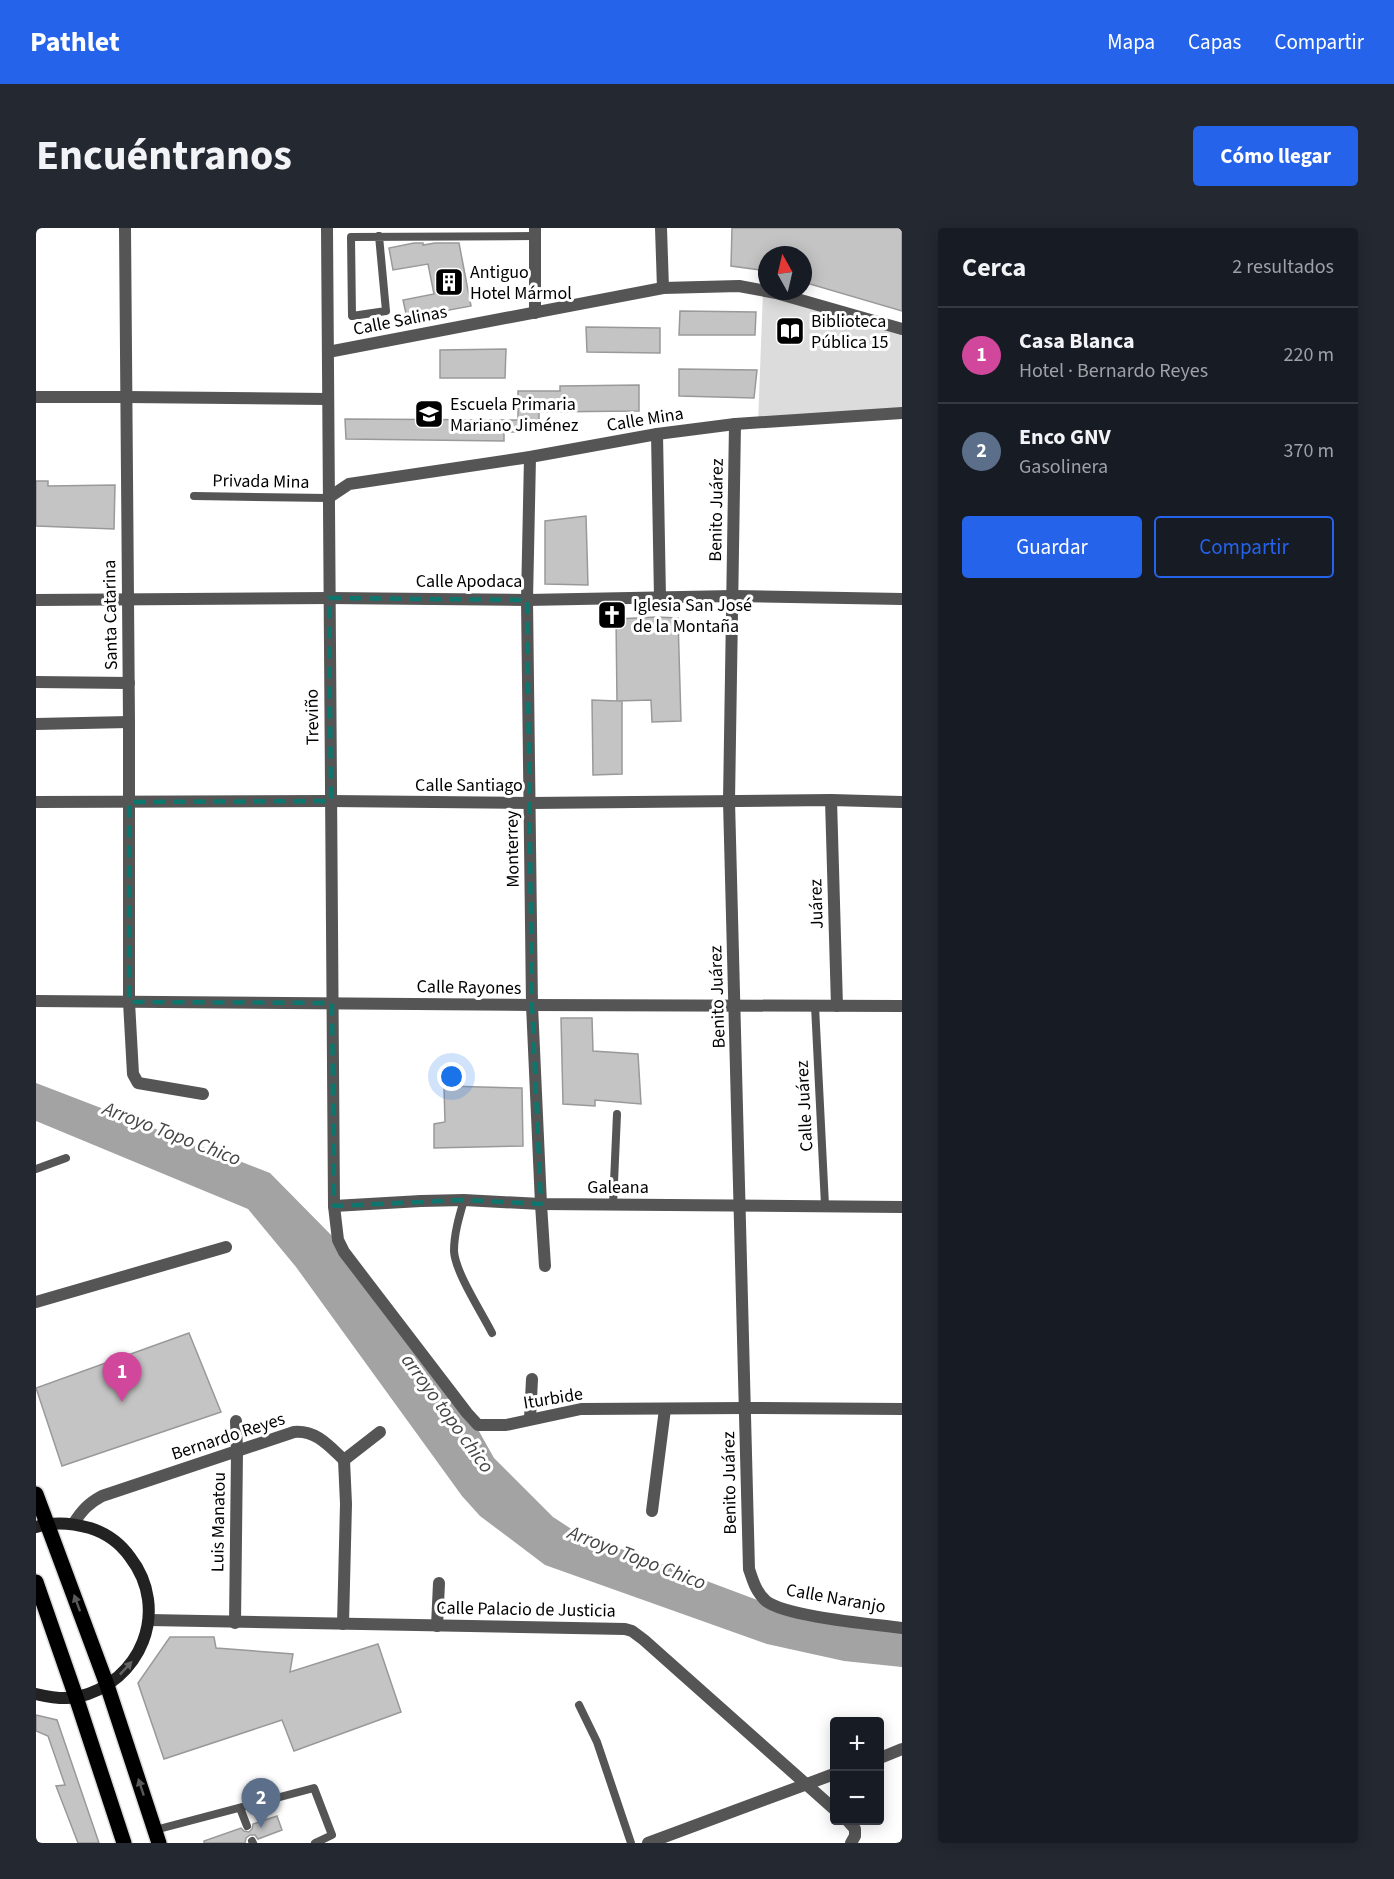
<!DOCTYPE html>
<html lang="es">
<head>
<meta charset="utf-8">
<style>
	body { margin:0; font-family:"Source Sans 3",sans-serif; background:#242831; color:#f1f3f6 }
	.controls { position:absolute; right:18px; bottom:18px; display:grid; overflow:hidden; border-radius:6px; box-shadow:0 3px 15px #0003 }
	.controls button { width:54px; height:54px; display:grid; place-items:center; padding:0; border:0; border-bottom:2px solid #363941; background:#171b24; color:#f1f3f6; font:30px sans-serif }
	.compass { position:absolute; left:722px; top:18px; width:54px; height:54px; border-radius:50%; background:#171b24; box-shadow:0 3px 15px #0003; rotate:352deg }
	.you { position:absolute; left:416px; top:849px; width:21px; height:21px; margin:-15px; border:4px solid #fff; border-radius:50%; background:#1a73e8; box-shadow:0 0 0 9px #1a73e833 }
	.badge { display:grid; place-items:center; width:39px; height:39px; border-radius:50%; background:#2563eb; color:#fff; font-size:20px; font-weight:700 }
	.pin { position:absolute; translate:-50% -50px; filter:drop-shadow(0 2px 3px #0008) }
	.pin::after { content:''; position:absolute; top:32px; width:21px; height:18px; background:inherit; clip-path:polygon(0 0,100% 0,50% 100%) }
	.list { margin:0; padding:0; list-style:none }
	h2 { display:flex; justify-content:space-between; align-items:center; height:78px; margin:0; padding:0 24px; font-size:26px }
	h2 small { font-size:20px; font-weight:400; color:#9ea1a6 }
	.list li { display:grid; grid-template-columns:39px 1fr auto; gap:18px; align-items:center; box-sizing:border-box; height:96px; padding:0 24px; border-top:2px solid #363941 }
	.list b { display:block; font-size:22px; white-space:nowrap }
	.list p { margin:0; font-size:20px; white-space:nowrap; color:#9ea1a6 }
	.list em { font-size:20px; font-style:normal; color:#9ea1a6 }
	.actions { display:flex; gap:12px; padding:18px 24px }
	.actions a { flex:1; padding:14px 0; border:2px solid #2563eb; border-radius:6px; text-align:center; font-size:21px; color:#2563eb }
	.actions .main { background:#2563eb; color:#fff }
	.map { position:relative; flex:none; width:866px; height:1615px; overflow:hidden; border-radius:6px }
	header { display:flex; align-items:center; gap:36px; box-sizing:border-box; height:84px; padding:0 30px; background:#2563eb; color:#fff }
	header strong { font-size:28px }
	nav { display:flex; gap:33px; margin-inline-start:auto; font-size:21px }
	.intro { display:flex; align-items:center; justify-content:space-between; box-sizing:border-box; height:144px; padding:0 36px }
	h1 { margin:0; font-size:42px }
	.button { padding:15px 27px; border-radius:6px; background:#2563eb; color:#fff; font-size:21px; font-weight:700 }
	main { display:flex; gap:36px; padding:0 36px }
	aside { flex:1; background:#171b24; border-radius:6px; box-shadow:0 3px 15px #0003 }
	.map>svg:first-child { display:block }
</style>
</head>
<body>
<header>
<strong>Pathlet</strong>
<nav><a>Mapa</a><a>Capas</a><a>Compartir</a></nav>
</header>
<div class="intro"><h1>Encuéntranos</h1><a class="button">Cómo llegar</a></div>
<main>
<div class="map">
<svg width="866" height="1615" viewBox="0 0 866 1615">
	<rect width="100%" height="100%" fill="#fff"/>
	<polygon fill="#dcdcdc" points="727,63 866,101 866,185 722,195"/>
	<polygon fill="#a3a3a3" points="0,855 234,945 303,1015 435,1189 458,1230 517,1289 540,1304 743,1380 866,1399 866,1439 808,1433 731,1416 509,1337 444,1288 426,1268 260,1039 212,981 0,893"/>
	<g fill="#c4c4c4" stroke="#999" stroke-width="1.5">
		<polygon points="696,0 866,0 866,83 767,54 767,27 731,27 731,43 695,38"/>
		<polygon points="378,15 387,15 387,17 399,15 423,15 435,78 371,90 367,72 398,66 392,36 357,42 353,20"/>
		<polygon points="644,83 720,84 719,107 643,107"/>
		<polygon points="550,99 624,100 624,125 551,124"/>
		<polygon points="470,121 469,150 404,150 404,122"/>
		<polygon points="643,141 721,142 718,170 643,168"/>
		<polygon points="603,157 603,183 503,184 503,204 468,204 468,213 310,211 309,191 482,192 482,163 524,163 524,158"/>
		<polygon points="0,253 12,253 12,258 79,257 78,301 0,298"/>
		<polygon points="550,288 552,357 509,356 509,293"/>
		<polygon points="621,389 642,390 645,493 616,494 615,472 582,473 586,473 586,546 557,547 556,472 581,473 580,391"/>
		<polygon points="525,790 556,790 557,823 602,826 605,876 559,872 559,878 527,876"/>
		<polygon points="408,858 486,860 487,918 398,920 398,896 409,894"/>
		<polygon points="153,1105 185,1184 26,1238 0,1160"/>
		<polygon points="134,1409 178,1409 180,1420 257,1426 254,1444 342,1416 365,1484 258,1523 246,1492 128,1531 102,1455"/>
		<polygon points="0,1487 21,1492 63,1615 42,1615 20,1558 29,1557 12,1508 0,1503"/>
		<polygon points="241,1588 246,1602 222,1611 219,1607 214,1607 210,1610 209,1615 168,1615 168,1613 205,1600 208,1603 213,1604 216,1601 217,1596"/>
	</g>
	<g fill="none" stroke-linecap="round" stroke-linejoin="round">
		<g stroke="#dbdbdb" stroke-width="18">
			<g id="primary">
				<polyline points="0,1266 71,1457 123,1615"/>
				<polyline points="0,1354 40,1469 88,1615"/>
			</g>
		</g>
		<g stroke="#555" stroke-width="8">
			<polyline points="343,8 350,83 316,88 315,9 499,8"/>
			<polyline points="158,268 292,270"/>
			<polyline points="779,778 789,977"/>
			<polyline points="0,941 30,930"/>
			<path d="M428 972C423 989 418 1006 418 1023 419 1044 446 1085 456 1105"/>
			<polyline points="577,977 581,886"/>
			<polyline points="543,1477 561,1514 595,1615"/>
			<polyline points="204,1580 211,1598"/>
			<polyline points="119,1602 278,1560 296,1607 279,1615"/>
			<polyline points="216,1613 217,1615"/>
		</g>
		<g stroke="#555" stroke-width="12">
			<polyline points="89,0 93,494 93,774 97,846 102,855 167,866"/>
			<polyline points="291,0 298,978 302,1012 308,1024 431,1185 442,1197 470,1197 545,1181 709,1180 866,1181"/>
			<polyline points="625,0 627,60"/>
			<polyline points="499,85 499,0"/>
			<polyline points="292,124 627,60 703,58 740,65 866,101"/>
			<polyline points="0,169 90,169 291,171"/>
			<path d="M699 196 693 573 713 1341C717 1353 720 1364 730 1373 751 1389 837 1396 866 1400"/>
			<polyline points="621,206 624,370"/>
			<polyline points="494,229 491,372 496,777 505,976 509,1038"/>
			<polyline points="292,270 313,256 494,229 621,206 699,196 866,185"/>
			<polyline points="0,372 293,370 491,372 697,368 866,371"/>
			<polyline points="0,454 93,455"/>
			<polyline points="0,496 93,494"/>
			<polyline points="795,572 801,778"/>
			<polyline points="0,574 295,573 494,575 795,572 866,574"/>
			<polyline points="0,773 496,777 866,778"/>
			<polyline points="298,978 385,973 428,972 505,976 866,979"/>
			<polyline points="0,1074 190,1019"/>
			<polyline points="494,1191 496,1151"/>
			<polyline points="308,1232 344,1204"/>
			<polyline points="616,1283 629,1181"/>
			<path d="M38 1295C46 1282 53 1275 66 1268L258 1204C280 1202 293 1218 308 1232L310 1276 307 1396"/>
			<polyline points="113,1392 589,1401 596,1403 608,1412 798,1581"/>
			<polyline points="199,1395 201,1224 200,1193"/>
			<polyline points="401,1398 403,1355"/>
			<polyline points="844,1530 866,1521"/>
			<polyline points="811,1592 819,1601 819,1608 815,1615"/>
			<polyline points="612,1615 798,1546"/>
		</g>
		<path stroke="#222" stroke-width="12" d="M0 1299C18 1293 36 1295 54 1300 70 1305 84 1315 94 1329 135 1382 105 1455 41 1469 28 1472 13 1469 0 1466"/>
		<use href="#primary" stroke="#000" stroke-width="15"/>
	</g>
	<defs><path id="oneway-solid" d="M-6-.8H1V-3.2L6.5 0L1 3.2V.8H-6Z" transform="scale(1.5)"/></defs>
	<g fill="#595959">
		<use href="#oneway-solid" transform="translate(41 1375) rotate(-110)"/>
		<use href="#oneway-solid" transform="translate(105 1559) rotate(-108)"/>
	</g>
	<use fill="#646464" href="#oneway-solid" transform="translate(90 1440) rotate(-47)"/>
	<path fill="none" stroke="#0f766e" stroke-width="4.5" stroke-dasharray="12 8" stroke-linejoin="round" d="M293 370 491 372 496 777 505 976 428 972 298 978 296 775 93 774V574L295 573Z"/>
	<defs>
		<g id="building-square" transform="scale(1.5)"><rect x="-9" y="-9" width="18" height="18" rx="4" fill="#000" stroke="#fff"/><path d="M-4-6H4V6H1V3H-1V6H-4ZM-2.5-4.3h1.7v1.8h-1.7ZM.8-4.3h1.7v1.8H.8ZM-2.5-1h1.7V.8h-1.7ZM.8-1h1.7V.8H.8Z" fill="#fff"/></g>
		<g id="library-square" transform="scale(1.5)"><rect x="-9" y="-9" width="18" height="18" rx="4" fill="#000" stroke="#fff"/><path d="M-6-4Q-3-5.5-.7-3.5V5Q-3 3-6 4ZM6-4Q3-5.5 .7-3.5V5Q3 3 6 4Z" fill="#fff"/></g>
		<g id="school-square" transform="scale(1.5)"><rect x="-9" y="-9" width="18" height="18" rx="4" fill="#000" stroke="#fff"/><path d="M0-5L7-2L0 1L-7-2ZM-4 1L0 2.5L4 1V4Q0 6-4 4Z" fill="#fff"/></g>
		<g id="church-square" transform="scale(1.5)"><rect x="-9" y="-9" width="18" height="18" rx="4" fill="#000" stroke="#fff"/><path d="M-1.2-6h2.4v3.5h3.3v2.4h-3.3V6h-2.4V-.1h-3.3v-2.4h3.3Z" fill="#fff"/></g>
	</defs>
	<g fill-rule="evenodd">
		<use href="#building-square" x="413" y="54"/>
		<use href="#library-square" x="754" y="103"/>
		<use href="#school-square" x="393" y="186"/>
		<use href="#church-square" x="576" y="387"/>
	</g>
	<g text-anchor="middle" stroke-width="6" stroke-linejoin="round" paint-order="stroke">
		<g font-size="18" fill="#000" stroke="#fff" text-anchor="start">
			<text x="434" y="50">Antiguo<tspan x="434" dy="21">Hotel Mármol</tspan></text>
			<text x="775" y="99">Biblioteca<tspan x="775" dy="21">Pública 15</tspan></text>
			<text x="414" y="182">Escuela Primaria<tspan x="414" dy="21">Mariano Jiménez</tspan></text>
			<text x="597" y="383">Iglesia San José<tspan x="597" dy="21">de la Montaña</tspan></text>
		</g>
		<g font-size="18" fill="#000" stroke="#fff">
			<text transform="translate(364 92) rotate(-11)" y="6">Calle Salinas</text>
			<text transform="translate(609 191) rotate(-9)" y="6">Calle Mina</text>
			<text transform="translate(225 253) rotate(1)" y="6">Privada Mina</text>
			<text transform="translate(680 282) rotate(-89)" y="6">Benito Juárez</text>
			<text x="433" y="359">Calle Apodaca</text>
			<text transform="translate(74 387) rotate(-91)" y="6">Santa Catarina</text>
			<text transform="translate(276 489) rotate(-91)" y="6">Treviño</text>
			<text x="433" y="563">Calle Santiago</text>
			<text transform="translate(476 621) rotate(-91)" y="6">Monterrey</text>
			<text transform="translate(780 676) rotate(-92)" y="6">Juárez</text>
			<text transform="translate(433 759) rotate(1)" y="6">Calle Rayones</text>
			<text transform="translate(681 769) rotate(-92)" y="6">Benito Juárez</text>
			<text transform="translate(768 878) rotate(-93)" y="6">Calle Juárez</text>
			<text x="582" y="965">Galeana</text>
			<text transform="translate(517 1170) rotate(-9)" y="6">Iturbide</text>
			<text transform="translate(192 1208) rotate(-18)" y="6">Bernardo Reyes</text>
			<text transform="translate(693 1255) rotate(-91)" y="6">Benito Juárez</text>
			<text transform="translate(182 1294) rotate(-89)" y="6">Luis Manatou</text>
			<text transform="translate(800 1370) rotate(10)" y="6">Calle Naranjo</text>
			<text transform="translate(490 1381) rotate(1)" y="6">Calle Palacio de Justicia</text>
		</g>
		<g font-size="20" font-style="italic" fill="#444" stroke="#fff">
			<text transform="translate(136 905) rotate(21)" y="7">Arroyo Topo Chico</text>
			<text transform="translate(412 1185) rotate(54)" y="7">arroyo topo chico</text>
			<text transform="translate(601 1329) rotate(21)" y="7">Arroyo Topo Chico</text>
		</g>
	</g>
</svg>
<div class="controls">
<button>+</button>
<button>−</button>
</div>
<svg class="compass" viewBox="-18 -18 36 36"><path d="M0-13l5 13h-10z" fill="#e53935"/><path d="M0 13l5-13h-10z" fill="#9ea1a6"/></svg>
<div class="you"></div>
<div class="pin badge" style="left:86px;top:1174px;background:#d1479c">1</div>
<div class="pin badge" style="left:225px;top:1600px;background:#5c6f8a">2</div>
</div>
<aside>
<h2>Cerca<small>2 resultados</small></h2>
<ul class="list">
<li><span class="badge" style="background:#d1479c">1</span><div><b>Casa Blanca</b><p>Hotel · Bernardo Reyes</p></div><em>220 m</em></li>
<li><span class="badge" style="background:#5c6f8a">2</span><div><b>Enco GNV</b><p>Gasolinera</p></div><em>370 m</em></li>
</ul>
<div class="actions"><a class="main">Guardar</a><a>Compartir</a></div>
</aside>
</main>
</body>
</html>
